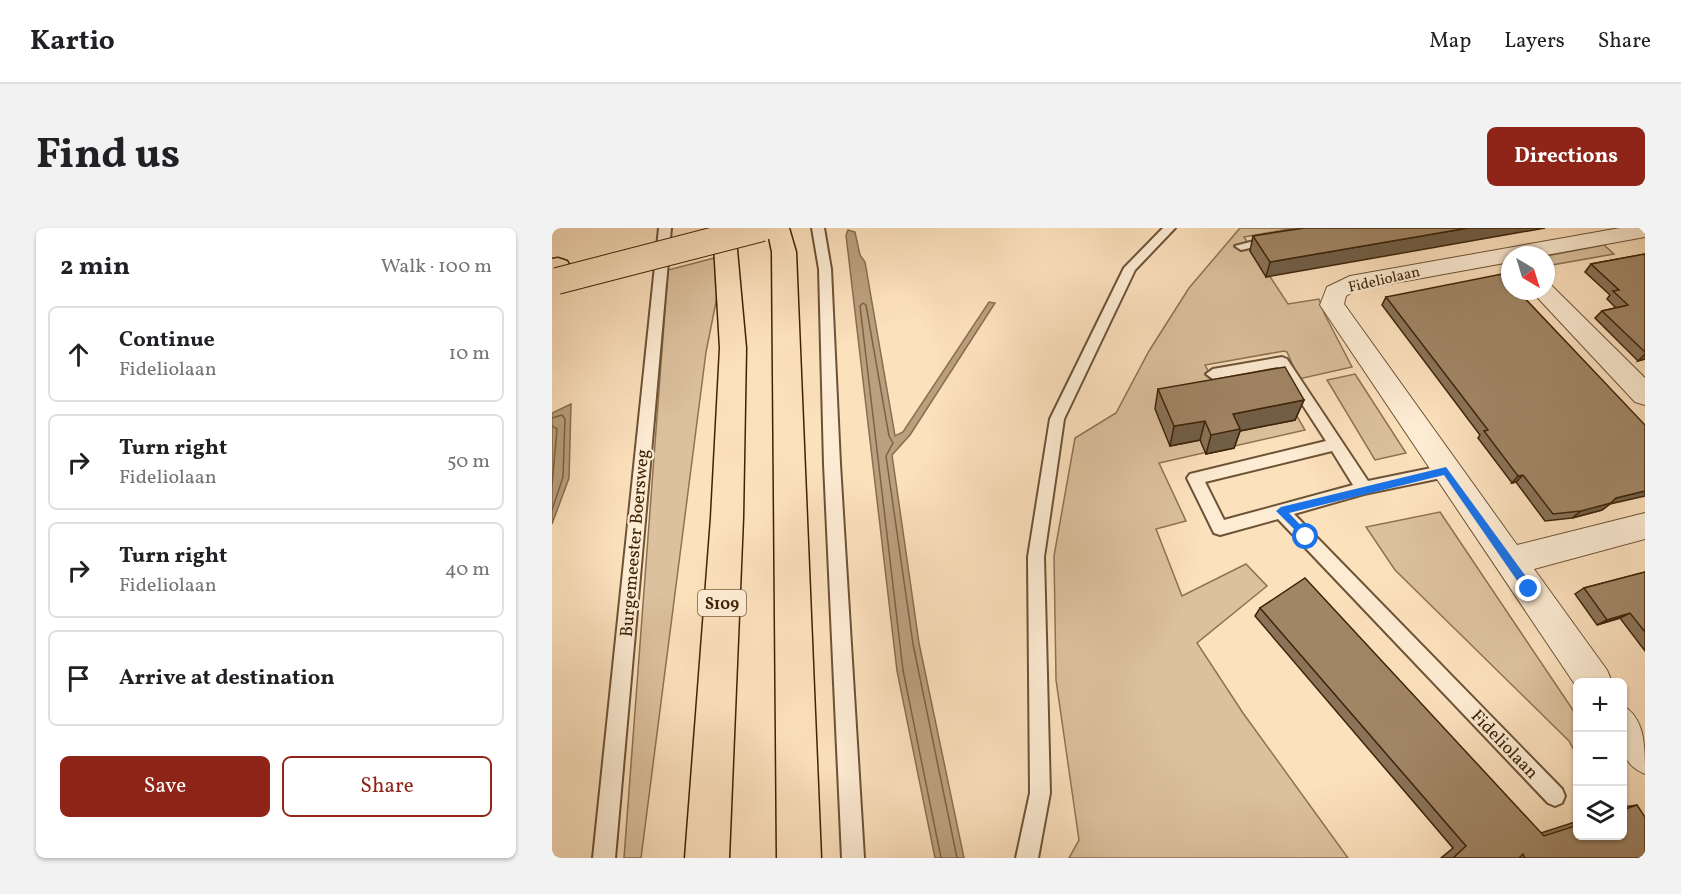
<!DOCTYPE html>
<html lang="en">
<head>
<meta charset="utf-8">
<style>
	body { margin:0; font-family:Vollkorn,serif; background:#f2f2f2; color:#202124 }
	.controls { position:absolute; right:18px; bottom:18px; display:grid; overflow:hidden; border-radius:9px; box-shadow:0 2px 4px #0004 }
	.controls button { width:54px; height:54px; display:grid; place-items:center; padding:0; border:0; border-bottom:2px solid #e0e0e0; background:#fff; color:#202124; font:30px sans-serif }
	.compass { position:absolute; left:949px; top:18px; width:54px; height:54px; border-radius:50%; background:#fff; box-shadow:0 2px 4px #0004; rotate:142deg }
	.stop { position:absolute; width:18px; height:18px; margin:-14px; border:4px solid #1a73e8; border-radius:50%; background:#fff }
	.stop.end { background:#1a73e8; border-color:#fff; box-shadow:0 2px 6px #0008 }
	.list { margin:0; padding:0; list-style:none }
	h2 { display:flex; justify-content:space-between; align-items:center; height:78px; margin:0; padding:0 24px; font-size:26px }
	h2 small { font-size:20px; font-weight:400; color:#757577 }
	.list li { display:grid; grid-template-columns:39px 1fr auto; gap:18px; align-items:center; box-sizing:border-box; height:96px; margin:0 12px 12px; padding:0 12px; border:2px solid #e0e0e0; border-radius:9px }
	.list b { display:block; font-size:22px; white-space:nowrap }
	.list p { margin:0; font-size:20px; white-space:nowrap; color:#757577 }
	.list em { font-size:20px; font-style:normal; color:#757577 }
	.actions { display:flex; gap:12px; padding:18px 24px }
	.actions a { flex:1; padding:14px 0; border:2px solid #8f2418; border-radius:9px; text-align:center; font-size:21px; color:#8f2418 }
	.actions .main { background:#8f2418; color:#fff }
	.icon { flex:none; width:33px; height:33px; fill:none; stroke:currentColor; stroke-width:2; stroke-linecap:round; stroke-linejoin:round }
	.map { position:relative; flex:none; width:1093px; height:630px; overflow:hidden; border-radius:9px }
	header { display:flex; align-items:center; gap:36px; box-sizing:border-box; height:84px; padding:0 30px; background:#fff; border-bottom:2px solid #e0e0e0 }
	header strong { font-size:28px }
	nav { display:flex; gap:33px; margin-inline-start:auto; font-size:21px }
	.intro { display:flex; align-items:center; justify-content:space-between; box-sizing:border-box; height:144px; padding:0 36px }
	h1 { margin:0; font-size:42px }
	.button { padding:15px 27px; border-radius:9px; background:#8f2418; color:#fff; font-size:21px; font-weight:700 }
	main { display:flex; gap:36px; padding:0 36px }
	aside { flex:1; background:#fff; border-radius:9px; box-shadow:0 2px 4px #0004 }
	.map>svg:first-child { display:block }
</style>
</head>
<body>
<header>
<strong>Kartio</strong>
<nav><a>Map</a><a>Layers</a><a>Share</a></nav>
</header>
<div class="intro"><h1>Find us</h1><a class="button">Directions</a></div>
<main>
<aside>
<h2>2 min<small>Walk · 100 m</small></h2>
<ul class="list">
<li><svg class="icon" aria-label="ahead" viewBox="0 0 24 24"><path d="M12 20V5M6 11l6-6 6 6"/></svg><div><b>Continue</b><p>Fideliolaan</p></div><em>10 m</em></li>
<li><svg class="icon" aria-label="right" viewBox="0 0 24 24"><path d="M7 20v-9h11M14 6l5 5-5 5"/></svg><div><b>Turn right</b><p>Fideliolaan</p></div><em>50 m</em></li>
<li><svg class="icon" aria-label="right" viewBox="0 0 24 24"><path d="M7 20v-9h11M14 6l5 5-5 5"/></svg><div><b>Turn right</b><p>Fideliolaan</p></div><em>40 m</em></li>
<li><svg class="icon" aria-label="arrive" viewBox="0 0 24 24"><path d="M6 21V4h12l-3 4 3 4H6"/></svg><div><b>Arrive at destination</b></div></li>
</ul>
<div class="actions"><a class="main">Save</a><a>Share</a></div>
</aside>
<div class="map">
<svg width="1093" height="630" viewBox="0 0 1093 630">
	<rect width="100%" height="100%" fill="#fce1bd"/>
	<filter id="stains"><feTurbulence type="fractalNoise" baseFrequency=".00333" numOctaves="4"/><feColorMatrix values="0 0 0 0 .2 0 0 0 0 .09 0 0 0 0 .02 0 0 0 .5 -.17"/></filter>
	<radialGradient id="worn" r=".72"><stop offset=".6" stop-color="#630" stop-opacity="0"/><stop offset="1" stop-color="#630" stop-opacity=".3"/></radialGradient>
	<g fill="#dcc19e" stroke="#8d7253" stroke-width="1.5">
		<polygon points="688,0 743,0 692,9 736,76 767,71 773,87 800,139 747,151 735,124 732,123 653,137 663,155 720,145 753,202 607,235 634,293 604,301 630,368 694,336 715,358 645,415 691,485 796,630 517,630 527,612 504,452 502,328 523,210 564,185 597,123 637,60"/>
		<polygon points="1052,17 1062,26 994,38 994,28"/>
		<polygon points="166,29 166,64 154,124 89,630 72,630 116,42"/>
		<polygon points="803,146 854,225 823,232 775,152"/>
		<polygon points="888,284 1025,488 1025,528 1017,513 843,342 814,299"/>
	</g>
	<g fill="#bba07f" stroke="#896e4f" stroke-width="1.5">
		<polygon points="296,2 303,4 308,27 313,34 343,208 351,204 437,74 443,75 358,207 340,227 367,415 412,630 383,630 345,443 294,7"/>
		<polygon points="19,176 17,250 0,296 0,185"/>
	</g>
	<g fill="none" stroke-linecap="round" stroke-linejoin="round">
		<g stroke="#7c6244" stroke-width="1.5">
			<polyline points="0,190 10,187 13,191 11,249 0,282"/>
			<polyline points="0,198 5,201 0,258"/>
			<polyline points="389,630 351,442 308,78 311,75 314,77 337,208 341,215 334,228 361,416 405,630"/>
		</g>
		<g stroke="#6e5235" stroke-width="4">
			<g id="service">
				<polygon points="107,0 119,0 63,630 41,630"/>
				<polygon points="260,0 272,0 279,41 288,236 312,630 290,630 272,236 267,41"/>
				<polygon points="611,0 623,0 583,42 512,191 492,329 498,565 486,630 464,630 478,565 476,329 498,191 572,40"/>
				<polygon points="721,8 727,12 725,14 689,22 683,18"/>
				<path d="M730 129 735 131 816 253 894 237 899 239 902 243 899 247 894 249 812 266 742 286 1010 561 1013 568 1010 575 1003 578 996 575 726 291 668 307 662 305 635 250 638 246 774 213 726 139 661 151 654 146 661 141ZM780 223 801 257 672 292 653 254Z"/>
			</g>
		</g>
		<g stroke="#6e5235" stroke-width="2">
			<g id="minor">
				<polygon points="1068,0 1093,0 1093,9 994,27 958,27 958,34 804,62 794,68 792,76 965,317 1093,285 1093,311 982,341 1055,442 1060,454 1026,454 1026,461 768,77 775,59 798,48"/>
				<polygon points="994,56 1000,58 1093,150 1093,177 1083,174 984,68 980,63 994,63"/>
				<path d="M1070 477C1093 490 1093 517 1093 546 1062 533 1070 506 1070 477Z"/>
			</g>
		</g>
		<g stroke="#3e2308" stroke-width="3">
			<g id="primary">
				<polygon points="161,0 183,0 194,120 191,290 177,630 133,630 159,290 168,120"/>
				<polygon points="215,0 237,0 244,24 269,630 225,630 220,24"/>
			</g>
		</g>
		<g stroke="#3e2308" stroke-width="3">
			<polygon id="motorway" points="6,30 15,33 18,38 15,43 0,47 0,31"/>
		</g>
		<use href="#service" fill="#fdecd4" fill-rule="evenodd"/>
		<use href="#minor" fill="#fdecd4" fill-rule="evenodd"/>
		<use href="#primary" fill="#fce1bd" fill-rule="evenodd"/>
		<use href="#motorway" fill="#fce1bd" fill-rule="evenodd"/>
		<g stroke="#3e2308" stroke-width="28" stroke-linecap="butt">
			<polyline id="motorway-bridge" points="5,53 210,0"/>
		</g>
		<use href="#motorway-bridge" stroke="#fce1bd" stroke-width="26"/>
	</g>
	<g fill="#8a7358" stroke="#3e2308" stroke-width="1.5">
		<polygon points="752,0 714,49 698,23 701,8"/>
		<polygon points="1093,26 1093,131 1086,133 1043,90 1050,83 1064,80 1055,71 1058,67 1033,44 1039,36"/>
		<polygon points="834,69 1058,276 1050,282 1020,290 993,293 964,254 960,255 926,210 928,207 830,77"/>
		<polygon points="606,161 752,172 743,192 688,203 682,220 654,226 648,212 618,218 603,181"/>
		<polygon points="1093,344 1093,423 1068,390 1045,397 1023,366 1032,360"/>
		<polygon points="708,380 989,605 1026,593 1026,608 1071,608 1071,579 1085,577 1093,630 889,630 901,620 703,388"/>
	</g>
	<g fill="#715e47" stroke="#3e2308" stroke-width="1.5">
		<polygon points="916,0 993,0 714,49 718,34"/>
		<polygon points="1093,126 1093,131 1086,133"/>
		<polygon points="752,172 743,192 688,203 682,220 654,226 659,207 681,186"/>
		<polygon points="653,193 648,212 618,218 622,198"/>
		<polygon points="971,247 964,254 960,255 966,248"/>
		<polygon points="1093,263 1093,268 1058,276 1050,282 1020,290 1029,283 1064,270"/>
		<polygon points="1078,385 1068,390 1045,397 1055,392"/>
	</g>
	<g fill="#a18666" stroke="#3e2308" stroke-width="1.5">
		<polygon points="752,0 916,0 718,34 701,8"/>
		<polygon points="1093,26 1093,124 1050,83 1076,77 1061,63 1067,62 1039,36"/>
		<polygon points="950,46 958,54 958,63 966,63 1093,197 1093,263 1064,270 1059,275 1029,283 1001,286 971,247 966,248 932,203 936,202 834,69"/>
		<polygon points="733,139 752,172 681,186 688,201 659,207 653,193 622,198 606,161"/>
		<polygon points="1093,344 1093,404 1078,385 1055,392 1032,360"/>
		<polygon points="753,350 992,608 1026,597 1026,608 1071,608 1071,582 1085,577 1093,589 1093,630 973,630 971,626 967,630 901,630 914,618 708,380"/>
	</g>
	<polygon fill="#1a73e8" points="894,239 981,358 981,364 973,364 892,247 737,285 757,306 757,312 754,313 724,283 729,279"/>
	<g text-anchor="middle" stroke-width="4.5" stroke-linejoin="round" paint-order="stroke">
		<g font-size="15" fill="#3e2308" stroke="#fdecd4">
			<text transform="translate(832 51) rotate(-13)" y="5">Fideliolaan</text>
		</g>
		<rect fill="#fdecd4" stroke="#775f45" stroke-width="1.5" x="146" y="362" width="48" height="26" rx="4.5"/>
		<g font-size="16" font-weight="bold" fill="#3e2308">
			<text x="170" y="381">S109</text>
		</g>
		<g font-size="18" fill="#3e2308" stroke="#fdecd4">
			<text transform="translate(82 315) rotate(-85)" y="6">Burgemeester Boersweg</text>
			<text transform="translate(953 516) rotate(46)" y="6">Fideliolaan</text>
		</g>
	</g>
	<rect width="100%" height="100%" filter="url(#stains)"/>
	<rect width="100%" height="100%" fill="url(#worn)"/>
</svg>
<div class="controls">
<button>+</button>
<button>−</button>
<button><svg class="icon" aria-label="layers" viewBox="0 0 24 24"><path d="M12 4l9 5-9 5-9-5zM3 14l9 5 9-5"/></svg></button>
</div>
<svg class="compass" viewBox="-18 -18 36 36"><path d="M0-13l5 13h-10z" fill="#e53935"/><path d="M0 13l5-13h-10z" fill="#757577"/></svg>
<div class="stop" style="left:754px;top:309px"></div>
<div class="stop end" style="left:977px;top:361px"></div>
</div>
</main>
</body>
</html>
